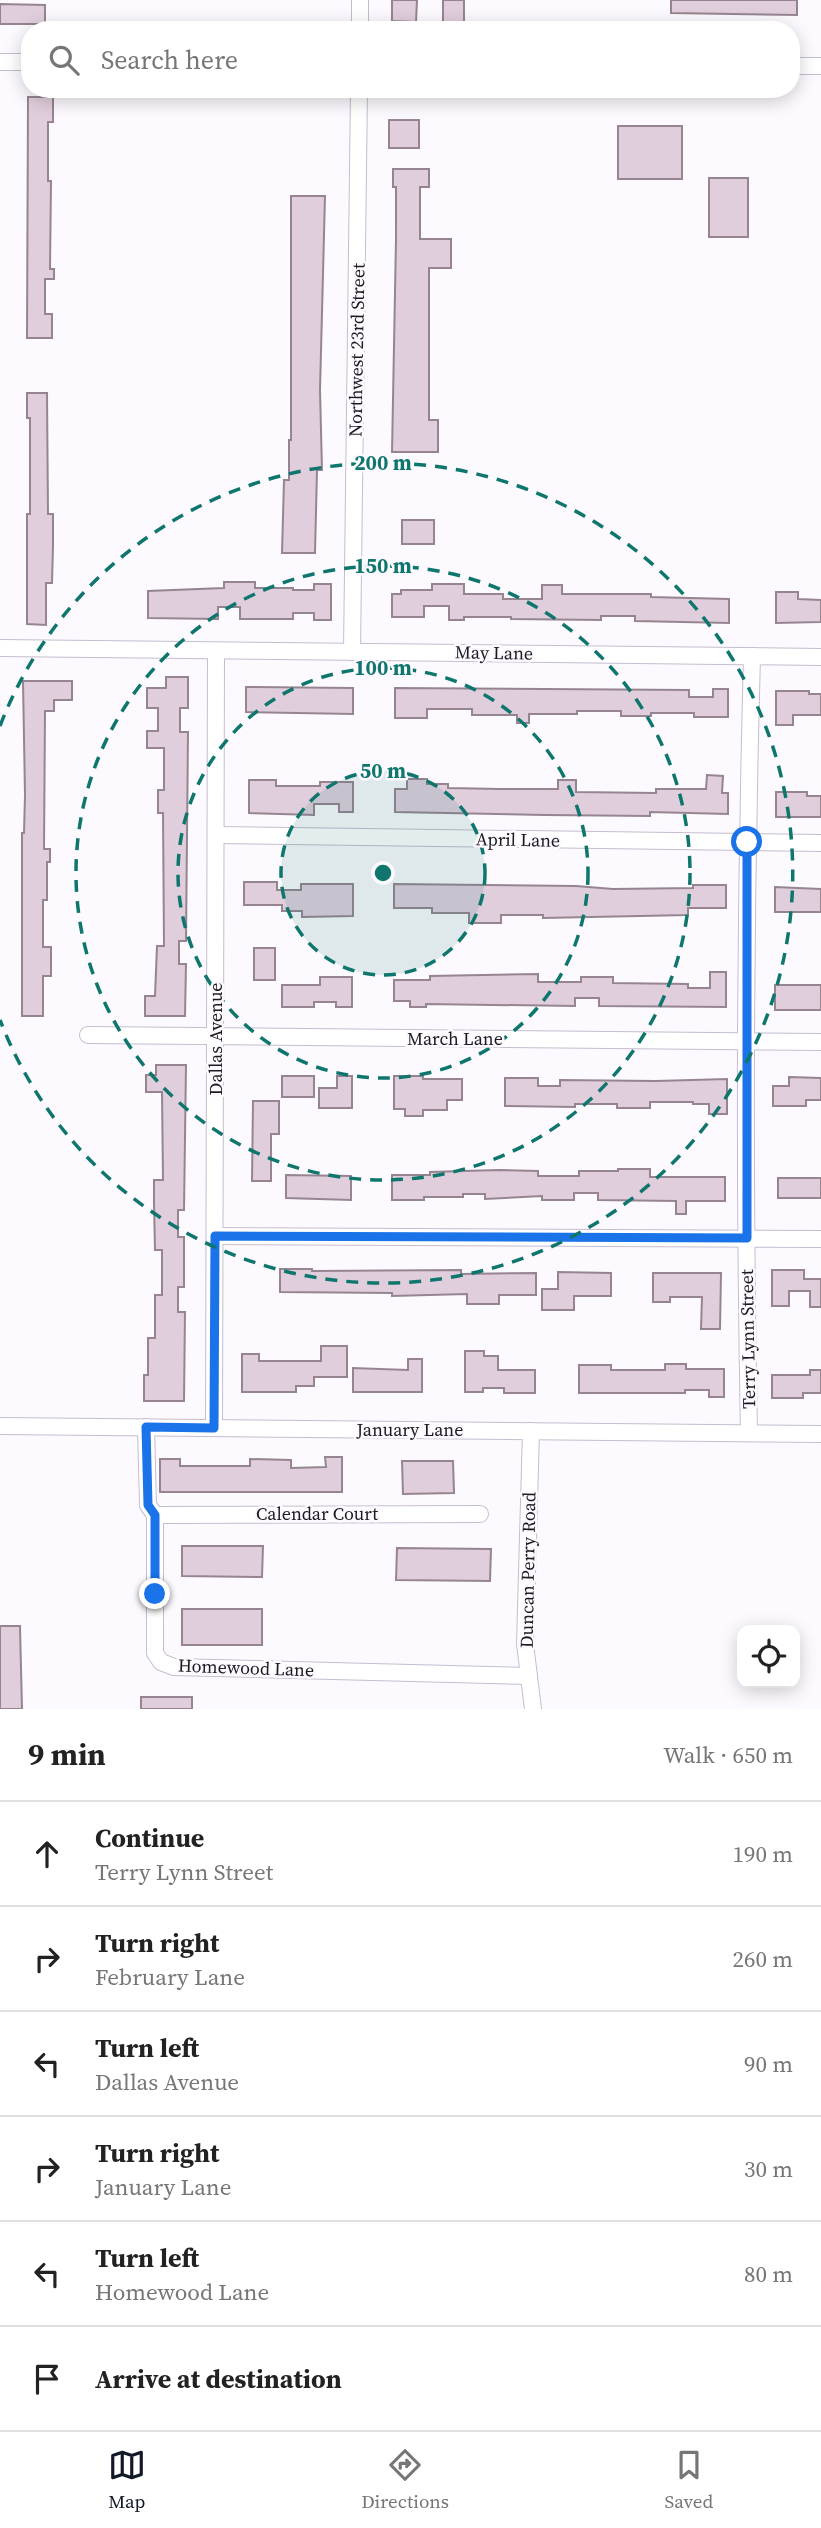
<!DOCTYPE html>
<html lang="en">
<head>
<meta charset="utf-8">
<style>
	body { margin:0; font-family:"Source Serif 4",serif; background:#f2f2f2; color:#222 }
	.controls { position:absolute; right:21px; bottom:21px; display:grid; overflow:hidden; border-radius:14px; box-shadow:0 4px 18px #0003 }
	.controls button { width:63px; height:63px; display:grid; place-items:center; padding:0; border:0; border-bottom:2px solid #e0e0e0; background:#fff; color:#222; font:35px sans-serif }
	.stop { position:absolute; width:21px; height:21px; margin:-16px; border:5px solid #1a73e8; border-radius:50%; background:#fff }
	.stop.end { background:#1a73e8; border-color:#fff; box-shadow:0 2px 7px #0008 }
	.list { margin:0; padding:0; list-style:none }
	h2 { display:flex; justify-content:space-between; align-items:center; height:91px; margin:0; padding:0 28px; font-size:30px }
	h2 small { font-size:23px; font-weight:400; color:#767676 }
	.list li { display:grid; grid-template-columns:46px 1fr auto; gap:21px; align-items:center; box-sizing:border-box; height:105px; padding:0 28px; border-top:2px solid #e0e0e0 }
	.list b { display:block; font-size:26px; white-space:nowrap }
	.list p { margin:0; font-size:23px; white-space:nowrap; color:#767676 }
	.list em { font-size:23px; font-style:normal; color:#767676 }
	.icon { flex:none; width:38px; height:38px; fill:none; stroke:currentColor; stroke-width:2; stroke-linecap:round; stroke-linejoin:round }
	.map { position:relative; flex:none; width:821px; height:1709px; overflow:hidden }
	.search { position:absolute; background:#fff; box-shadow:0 4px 18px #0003; left:21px; right:21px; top:21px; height:77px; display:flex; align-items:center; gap:18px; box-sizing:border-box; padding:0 24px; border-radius:28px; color:#767676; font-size:26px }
	.sheet { height:721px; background:#fff }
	nav { display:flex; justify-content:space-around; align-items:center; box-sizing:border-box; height:98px; border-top:2px solid #e0e0e0; background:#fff; font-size:19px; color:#767676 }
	nav a { display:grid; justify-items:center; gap:4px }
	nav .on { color:#111827 }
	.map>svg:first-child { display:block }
</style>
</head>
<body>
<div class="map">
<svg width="821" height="1709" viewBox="0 0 821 1709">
	<rect width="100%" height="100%" fill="#fcfafe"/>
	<g fill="#e1cedc" stroke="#968591" stroke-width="2">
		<polygon points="392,0 417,0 416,22 392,21"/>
		<rect x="443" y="0" width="21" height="30"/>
		<polygon points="671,0 797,0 797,15 671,13"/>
		<polygon points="0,4 45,5 45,24 0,24"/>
		<polygon points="28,97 53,97 53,122 48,122 48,181 51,181 50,269 54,269 54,279 45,279 45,314 52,314 52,338 27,338"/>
		<rect x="389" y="120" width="30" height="28"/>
		<rect x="618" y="126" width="64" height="53"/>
		<polygon points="393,169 429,169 429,187 420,187 420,239 451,239 451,268 429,268 429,420 438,420 438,452 392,452 396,239 396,187 393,187"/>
		<rect x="709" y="178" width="39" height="59"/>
		<polygon points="291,196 325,196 320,390 322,470 317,470 315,553 282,553 284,480 289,480 289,440 291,440"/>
		<polygon points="27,393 47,393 48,514 53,514 53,546 52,583 46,583 46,625 27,624 27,514 30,514 30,418 27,418"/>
		<rect x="402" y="520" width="32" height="24"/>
		<polygon points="224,582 255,582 255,588 293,588 293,590 314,590 314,584 331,584 331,620 314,620 314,613 293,613 293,619 240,619 240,607 218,607 218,619 148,618 148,591 224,588"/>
		<polygon points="432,584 464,584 464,594 503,594 503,599 542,599 542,585 562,585 562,594 651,594 651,597 729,599 729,623 635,621 635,616 601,616 601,620 511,619 511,617 464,617 464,620 449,620 449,606 424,606 424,617 392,617 392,594 401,594 401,590 432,590"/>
		<polygon points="776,592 798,592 798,599 821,600 821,622 776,623"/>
		<polygon points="166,677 188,677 188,708 180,708 180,732 188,732 186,941 179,941 179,964 186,964 185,1016 145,1016 145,996 155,996 157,946 164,946 163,813 158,813 158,790 164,790 164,748 147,748 147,731 158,731 158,708 147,708 147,688 166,688"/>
		<polygon points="23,681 72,681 72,700 54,700 54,711 45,711 44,849 50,849 50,862 47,862 47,900 43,900 43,947 51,947 51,976 43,976 43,1016 22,1016 22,833 24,833 25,795"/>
		<polygon points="246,687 353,688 353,714 246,712"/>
		<polygon points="395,688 689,690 689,697 713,697 713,689 728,689 728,717 694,717 694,713 651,713 651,716 621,716 621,711 577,711 577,714 529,714 529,723 517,723 517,715 472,715 472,709 427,709 427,718 395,718"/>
		<polygon points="776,691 809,691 809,694 821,694 821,715 793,715 793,725 776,725"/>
		<polygon points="707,775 723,776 722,793 728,793 728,814 650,812 650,816 545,815 395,812 395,789 407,789 407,779 427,779 427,784 448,784 448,788 500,789 558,789 558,780 576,780 576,792 656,793 656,789 706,789"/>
		<polygon points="249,780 276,780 276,786 320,786 320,782 353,782 353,812 339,812 339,804 314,804 314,815 249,813"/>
		<polygon points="776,792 807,792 807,796 821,796 821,817 776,817"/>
		<polygon points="244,882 277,882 277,890 301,890 301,884 353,884 353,916 302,917 302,911 282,911 282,905 244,905"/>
		<polygon points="394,884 576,886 613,889 693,888 693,885 726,885 726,908 688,908 688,915 543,918 543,915 501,915 501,923 469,923 469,913 432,913 432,908 394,908"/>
		<polygon points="775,887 821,889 821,912 775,912"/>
		<rect x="254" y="948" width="21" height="32"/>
		<polygon points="710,972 726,972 726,1007 599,1006 599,998 575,998 575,1006 426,1004 426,1007 410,1007 410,1001 394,1001 394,980 430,980 430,976 538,974 538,982 581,982 581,977 613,977 613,983 688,984 688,988 710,988"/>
		<polygon points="320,977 352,977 352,1007 336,1007 336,1002 314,1002 314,1007 282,1007 282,985 320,985"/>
		<rect x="775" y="985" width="46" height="25"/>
		<polygon points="156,1065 186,1065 184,1210 178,1210 178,1237 184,1237 184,1287 178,1287 178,1312 185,1312 184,1401 144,1401 144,1375 148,1375 148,1338 155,1338 155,1295 162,1295 162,1250 155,1250 154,1203 154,1180 163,1180 162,1092 146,1092 146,1075 156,1075"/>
		<rect x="282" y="1076" width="32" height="21"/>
		<polygon points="337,1076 352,1076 352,1108 319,1108 319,1088 337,1088"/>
		<polygon points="394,1076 423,1076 423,1079 462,1079 462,1100 447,1100 447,1110 423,1110 423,1116 405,1116 405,1109 394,1109"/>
		<polygon points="789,1077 821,1078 821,1100 806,1100 806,1106 773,1106 773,1086 789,1086"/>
		<polygon points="505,1078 538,1078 538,1086 560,1086 560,1080 656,1081 727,1079 727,1114 709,1114 709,1104 693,1104 693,1102 650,1102 650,1108 617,1108 617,1104 575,1104 575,1107 505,1106"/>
		<polygon points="253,1101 279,1101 279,1134 271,1134 271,1181 252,1181"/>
		<polygon points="618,1169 650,1169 650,1177 725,1177 725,1201 686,1201 686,1214 676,1214 676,1201 598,1200 598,1193 574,1193 574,1200 542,1200 542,1196 485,1199 485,1194 463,1194 463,1197 424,1197 424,1200 392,1200 392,1175 430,1175 430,1172 499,1170 538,1171 538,1176 579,1176 579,1171 618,1171"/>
		<polygon points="286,1175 351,1176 351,1200 286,1198"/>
		<rect x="778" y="1178" width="43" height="20"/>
		<polygon points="280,1269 312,1269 312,1271 461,1270 461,1274 536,1273 536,1295 499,1295 499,1304 467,1304 467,1294 392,1296 392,1293 280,1292"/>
		<polygon points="772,1270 804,1270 804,1279 821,1279 821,1307 810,1307 810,1291 789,1291 789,1306 772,1306"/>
		<polygon points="558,1272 611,1273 611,1296 574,1296 574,1310 542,1310 542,1289 558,1289"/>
		<polygon points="653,1273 721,1273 720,1329 701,1329 702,1297 670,1297 670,1302 653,1302"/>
		<polygon points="321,1346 347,1346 347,1377 314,1377 314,1386 296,1386 296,1392 242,1392 242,1354 259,1354 259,1361 321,1361"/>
		<polygon points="465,1351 484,1351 484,1356 498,1356 498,1370 535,1370 535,1393 504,1393 504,1388 483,1388 483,1392 465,1392"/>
		<polygon points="408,1359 422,1359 422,1392 353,1392 353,1368 408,1370"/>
		<polygon points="665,1364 686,1364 686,1369 724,1369 724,1397 709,1397 709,1390 685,1390 685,1393 579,1393 579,1365 611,1365 611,1370 665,1370"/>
		<polygon points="810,1370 821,1370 821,1393 803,1393 803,1398 772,1398 772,1375 810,1375"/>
		<polygon points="325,1457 342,1457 342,1492 160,1492 160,1459 180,1459 180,1466 250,1466 250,1459 291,1460 291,1468 326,1467"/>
		<polygon points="402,1461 453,1461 454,1493 403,1494"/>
		<polygon points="182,1546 263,1546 262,1577 182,1576"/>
		<polygon points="397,1548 491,1549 490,1581 396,1580"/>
		<rect x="182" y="1609" width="80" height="36"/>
		<polygon points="0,1626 20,1626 22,1709 0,1709"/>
		<rect x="141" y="1697" width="51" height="12"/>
	</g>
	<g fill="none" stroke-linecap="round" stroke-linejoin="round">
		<g stroke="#c6bccf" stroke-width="18">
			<g id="minor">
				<polyline points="360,30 360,0"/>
				<polyline points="0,62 30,62"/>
				<polyline points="791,66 821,66"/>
				<polyline points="0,648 821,657"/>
				<polyline points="352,652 359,89"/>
				<polyline points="216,835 821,843"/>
				<polyline points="88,1035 821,1042"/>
				<polyline points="215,1236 821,1239"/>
				<polyline points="0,1426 821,1434"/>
				<polyline points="146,1427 148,1505 155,1515 155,1653 161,1662 174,1667 529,1676"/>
				<polyline points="214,1428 216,651"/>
				<polyline points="531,1431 525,1644 533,1709"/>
				<path d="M749 1433C744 1174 745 915 752 656"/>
				<polyline points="155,1515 480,1514"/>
			</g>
		</g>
		<use href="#minor" stroke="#fff" stroke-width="16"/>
	</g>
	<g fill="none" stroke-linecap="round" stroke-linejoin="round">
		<polyline stroke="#1a73e8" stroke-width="9" points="155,1594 155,1515 148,1505 146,1427 214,1428 215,1236 747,1238 747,842"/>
	</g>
	<circle cx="383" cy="873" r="102" fill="#0f766e" fill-opacity=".12"/>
	<g fill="none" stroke="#0f766e" stroke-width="3.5" stroke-dasharray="12 9">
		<circle cx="383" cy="873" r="102"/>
		<circle cx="383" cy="873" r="205"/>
		<circle cx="383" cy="873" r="307"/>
		<path d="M0 726A410 410 0 1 1 0 1020"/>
	</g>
	<g text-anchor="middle" stroke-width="5" stroke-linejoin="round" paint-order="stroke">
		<g font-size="18" fill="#1d1920" stroke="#fcfafe">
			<text transform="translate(357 350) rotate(-89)" y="6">Northwest 23rd Street</text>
			<text transform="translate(494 653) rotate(1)" y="6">May Lane</text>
			<text transform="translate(518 840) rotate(1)" y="6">April Lane</text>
			<text transform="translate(216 1039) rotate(-90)" y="6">Dallas Avenue</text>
			<text x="455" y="1045">March Lane</text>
			<text transform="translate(748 1339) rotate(-91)" y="6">Terry Lynn Street</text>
			<text x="410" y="1436">January Lane</text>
			<text x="317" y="1520">Calendar Court</text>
			<text transform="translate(528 1570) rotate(-89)" y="6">Duncan Perry Road</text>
			<text transform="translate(246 1668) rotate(2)" y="6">Homewood Lane</text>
		</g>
	</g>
	<circle cx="383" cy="873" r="10" fill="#0f766e" stroke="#fcfafe" stroke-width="3.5"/>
	<g font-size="21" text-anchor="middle" font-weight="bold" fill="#0f766e" stroke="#fcfafe" stroke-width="5" stroke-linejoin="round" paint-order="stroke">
		<text x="383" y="470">200 m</text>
		<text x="383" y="573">150 m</text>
		<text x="383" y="675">100 m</text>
		<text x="383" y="778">50 m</text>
	</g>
</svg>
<div class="controls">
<button><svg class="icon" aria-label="locate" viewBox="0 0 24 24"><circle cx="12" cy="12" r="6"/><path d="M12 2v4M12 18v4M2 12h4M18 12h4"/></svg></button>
</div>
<div class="stop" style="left:747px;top:842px"></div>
<div class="stop end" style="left:155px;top:1594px"></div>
<div class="search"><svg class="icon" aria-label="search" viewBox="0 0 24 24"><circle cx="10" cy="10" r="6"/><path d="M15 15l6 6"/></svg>Search here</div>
</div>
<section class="sheet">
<h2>9 min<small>Walk · 650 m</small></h2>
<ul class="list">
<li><svg class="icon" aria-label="ahead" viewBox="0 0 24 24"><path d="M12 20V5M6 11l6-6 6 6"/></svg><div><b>Continue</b><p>Terry Lynn Street</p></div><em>190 m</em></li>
<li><svg class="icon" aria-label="right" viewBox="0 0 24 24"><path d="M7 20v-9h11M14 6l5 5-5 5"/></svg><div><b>Turn right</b><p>February Lane</p></div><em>260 m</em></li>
<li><svg class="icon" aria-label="left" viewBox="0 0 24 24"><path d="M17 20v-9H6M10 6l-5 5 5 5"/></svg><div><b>Turn left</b><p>Dallas Avenue</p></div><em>90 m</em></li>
<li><svg class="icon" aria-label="right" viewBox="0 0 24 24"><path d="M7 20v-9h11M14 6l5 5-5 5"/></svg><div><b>Turn right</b><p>January Lane</p></div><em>30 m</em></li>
<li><svg class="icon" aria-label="left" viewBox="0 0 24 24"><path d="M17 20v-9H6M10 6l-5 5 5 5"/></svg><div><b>Turn left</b><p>Homewood Lane</p></div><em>80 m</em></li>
<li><svg class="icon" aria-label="arrive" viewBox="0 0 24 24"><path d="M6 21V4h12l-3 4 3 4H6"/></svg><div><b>Arrive at destination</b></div></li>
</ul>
</section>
<nav>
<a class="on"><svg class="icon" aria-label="map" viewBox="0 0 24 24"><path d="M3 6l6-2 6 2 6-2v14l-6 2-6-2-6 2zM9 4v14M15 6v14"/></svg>Map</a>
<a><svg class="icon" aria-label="directions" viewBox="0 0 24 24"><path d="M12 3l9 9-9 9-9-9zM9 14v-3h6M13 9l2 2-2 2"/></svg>Directions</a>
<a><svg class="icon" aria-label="saved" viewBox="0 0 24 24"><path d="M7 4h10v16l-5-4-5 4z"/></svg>Saved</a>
</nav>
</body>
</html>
